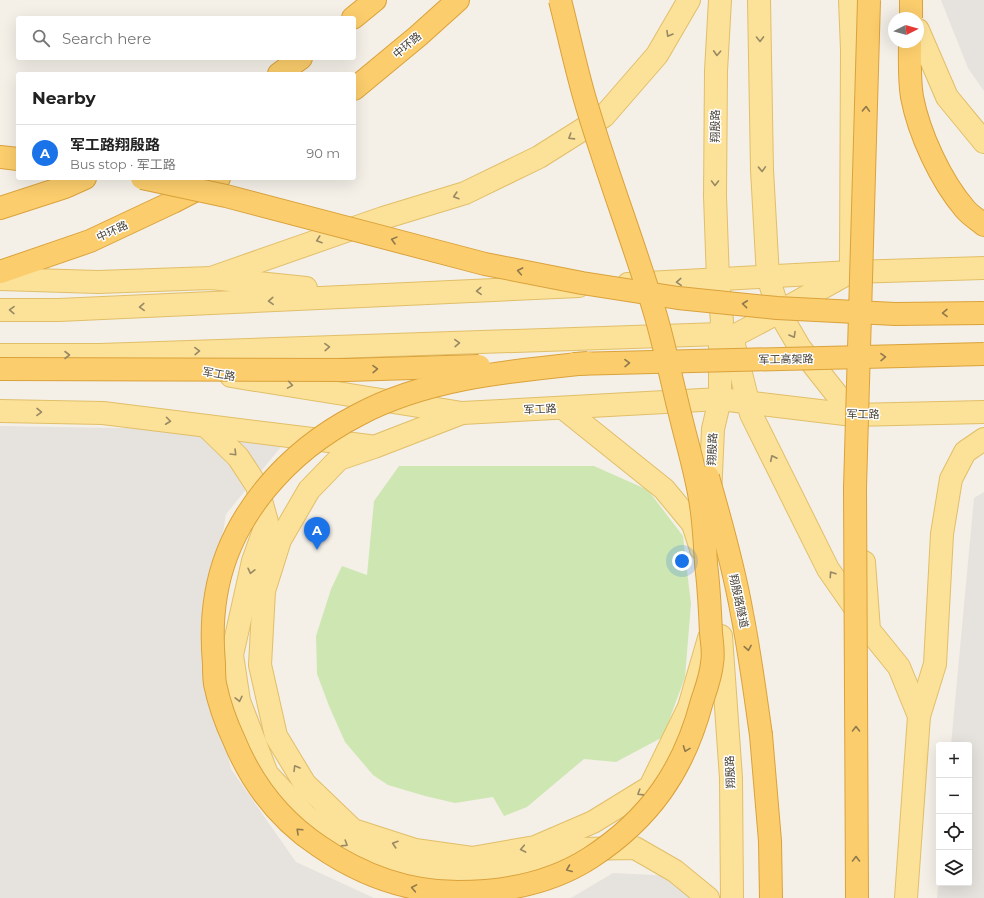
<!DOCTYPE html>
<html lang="en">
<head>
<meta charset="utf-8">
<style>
	body { margin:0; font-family:Montserrat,"Noto Sans SC",sans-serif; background:#f2f2f2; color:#222 }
	.controls { position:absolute; right:12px; bottom:12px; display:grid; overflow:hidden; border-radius:4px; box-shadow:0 4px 16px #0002 }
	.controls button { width:36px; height:36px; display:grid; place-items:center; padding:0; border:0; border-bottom:1px solid #e0e0e0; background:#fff; color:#222; font:20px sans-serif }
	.compass { position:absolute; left:888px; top:12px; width:36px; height:36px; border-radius:50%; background:#fff; box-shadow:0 4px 16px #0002; rotate:85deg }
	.you { position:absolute; left:682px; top:561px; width:14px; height:14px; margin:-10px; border:3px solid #fff; border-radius:50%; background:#1a73e8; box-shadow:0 0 0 6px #1a73e833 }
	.badge { display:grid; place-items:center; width:26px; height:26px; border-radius:50%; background:#1a73e8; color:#fff; font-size:13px; font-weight:700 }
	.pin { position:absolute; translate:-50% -33px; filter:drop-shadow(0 1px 2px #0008) }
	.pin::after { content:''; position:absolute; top:21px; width:14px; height:12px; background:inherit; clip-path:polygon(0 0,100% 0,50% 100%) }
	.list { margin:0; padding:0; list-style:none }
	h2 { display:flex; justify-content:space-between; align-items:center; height:52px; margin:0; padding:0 16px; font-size:17px }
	h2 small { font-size:13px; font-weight:400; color:#767676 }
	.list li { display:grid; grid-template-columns:26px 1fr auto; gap:12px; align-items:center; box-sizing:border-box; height:56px; padding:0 16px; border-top:1px solid #e0e0e0 }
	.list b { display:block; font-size:15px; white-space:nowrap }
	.list p { margin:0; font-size:13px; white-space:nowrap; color:#767676 }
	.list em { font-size:13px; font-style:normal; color:#767676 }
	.icon { flex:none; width:22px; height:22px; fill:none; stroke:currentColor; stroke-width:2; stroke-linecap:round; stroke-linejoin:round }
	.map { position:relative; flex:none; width:984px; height:898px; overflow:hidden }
	.search { position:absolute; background:#fff; box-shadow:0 4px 16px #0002; left:16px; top:16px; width:340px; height:44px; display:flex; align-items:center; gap:10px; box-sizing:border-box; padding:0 14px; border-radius:4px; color:#767676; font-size:15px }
	.panel { position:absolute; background:#fff; box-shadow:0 4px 16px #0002; left:16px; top:72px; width:340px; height:108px; border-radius:4px }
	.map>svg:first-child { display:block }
</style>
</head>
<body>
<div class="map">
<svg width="984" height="898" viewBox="0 0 984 898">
	<rect width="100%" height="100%" fill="#f4f0e8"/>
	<g fill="#e6e2dd">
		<polygon points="941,0 984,0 984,91 968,68"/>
		<polygon points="0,426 294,431 226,514 204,648 231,769 296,862 374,898 0,898"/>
		<polygon points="984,492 984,898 937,898 939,878 939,883 969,883 969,745 951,745 974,498"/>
		<polygon points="613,873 695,877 704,898 571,898"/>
	</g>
	<polygon fill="#cee7b2" points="399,466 594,466 648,490 683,536 691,604 685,677 663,737 616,762 584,759 527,807 504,816 493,797 455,803 425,796 388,785 373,775 345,742 329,706 317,674 316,636 331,589 342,566 367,575 374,501"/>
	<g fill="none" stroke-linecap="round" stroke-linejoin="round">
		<g stroke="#e1bf68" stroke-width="24">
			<g id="primary">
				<polyline points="759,0 762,170 768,277 779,312 800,348 853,415"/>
				<polyline points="850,0 852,50 851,264"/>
				<polyline points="918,30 947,97 984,142"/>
				<polyline points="211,278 383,218 465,193 539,157 604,116 657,55 689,0"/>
				<polyline points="0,279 98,282 211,278 306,288"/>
				<polyline points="628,284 851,272 984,268"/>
				<polyline points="0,310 59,310 579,286"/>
				<polyline points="733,341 751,414 828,569 862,618"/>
				<polyline points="0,355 100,355 720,334 732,337 779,312 847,274"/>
				<polyline points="100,355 152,363"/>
				<polyline points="231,376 462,413 720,399 853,415 984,412"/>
				<polyline points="563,408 664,489 693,524 701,549"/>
				<polyline points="0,411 103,413 369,446"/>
				<polyline points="462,413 374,447 339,459 309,490 280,540 264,591 260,665 276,736 305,784 353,830 415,850 472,858 535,847 593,822 650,787 689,707 709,638"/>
				<polyline points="206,426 238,457 257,486 267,522 253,561 232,655 239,701 267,774 306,816 347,846 403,869 467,876 547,859 577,849 635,848 675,871 708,898"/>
				<polyline points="710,496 713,429 720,399 720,334 722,321 718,280 715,196 716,71 720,0"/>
				<polyline points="864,562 869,630 899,667 919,716"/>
				<polyline points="721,636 731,778 732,898"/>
				<polyline points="906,898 919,716 935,664 942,534 951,479 965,452 984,439"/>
			</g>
		</g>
		<g stroke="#daa23b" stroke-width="24">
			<g id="highway">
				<polyline points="353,18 375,0"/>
				<path d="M910 42C910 60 909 79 912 97 919 134 941 181 965 209 970 215 978 220 984 225"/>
				<polyline points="279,74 301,58"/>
				<polyline points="354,89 418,36 458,0"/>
				<polyline points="0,157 18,159"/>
				<polyline points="0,208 65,187 85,178"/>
				<polyline points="0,272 90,241 173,202 219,178"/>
				<polyline points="761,735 770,841 771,898"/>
			</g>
		</g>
		<use href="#primary" stroke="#fce199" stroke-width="22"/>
		<use href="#highway" stroke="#fbcd6c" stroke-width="22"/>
		<g stroke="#daa23b" stroke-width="24" stroke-linecap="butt">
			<g id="highway-bridge">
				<path d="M560 0C568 32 575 64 584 96 605 169 633 240 655 313 665 347 672 383 681 418 688 447 697 476 701 505 704 525 705 545 706 564 709 587 710 610 711 633 712 643 714 654 712 663 711 676 706 689 702 701 684 770 650 819 590 858 551 883 504 892 458 892 407 892 361 875 319 846 280 820 252 784 234 740 226 723 219 703 215 684 214 677 214 671 214 664 212 641 212 618 216 595 229 516 288 451 358 415 427 378 511 371 588 363"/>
				<polyline points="911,18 911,0"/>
				<polyline points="142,178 226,196 485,264 582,283 678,298 777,308 895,314 984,313"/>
				<polyline points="573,364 984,354"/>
				<polyline points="0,369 347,370 479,366"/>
				<path d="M708 477C721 522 734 568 742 614 750 654 755 694 761 735"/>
				<polyline points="857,898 855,488 869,0"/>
			</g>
		</g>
		<use href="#highway-bridge" stroke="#fbcd6c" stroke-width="22"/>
	</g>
	<defs><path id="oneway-chevron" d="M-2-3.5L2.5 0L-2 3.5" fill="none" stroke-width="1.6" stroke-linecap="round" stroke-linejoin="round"/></defs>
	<g stroke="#988963">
		<use href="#oneway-chevron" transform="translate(669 34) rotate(120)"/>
		<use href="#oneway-chevron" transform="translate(760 39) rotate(89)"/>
		<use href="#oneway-chevron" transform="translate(717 53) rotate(93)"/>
		<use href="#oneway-chevron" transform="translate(571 137) rotate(148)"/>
		<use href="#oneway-chevron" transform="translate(762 169) rotate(88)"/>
		<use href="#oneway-chevron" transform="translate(715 183) rotate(90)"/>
		<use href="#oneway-chevron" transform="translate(456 196) rotate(163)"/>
		<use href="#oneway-chevron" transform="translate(319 240) rotate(161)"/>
		<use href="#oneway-chevron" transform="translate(679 282) rotate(177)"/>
		<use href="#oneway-chevron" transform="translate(479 291) rotate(177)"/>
		<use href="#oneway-chevron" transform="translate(271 301) rotate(177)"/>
		<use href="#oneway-chevron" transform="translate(142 307) rotate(177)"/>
		<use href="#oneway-chevron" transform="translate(12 310) rotate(-179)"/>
		<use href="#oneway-chevron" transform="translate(793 335) rotate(60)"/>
		<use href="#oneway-chevron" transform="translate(457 343) rotate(-2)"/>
		<use href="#oneway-chevron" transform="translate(327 347) rotate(-2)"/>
		<use href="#oneway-chevron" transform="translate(197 351) rotate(-2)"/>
		<use href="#oneway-chevron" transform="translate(67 355)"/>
		<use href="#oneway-chevron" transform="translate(290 385) rotate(9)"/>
		<use href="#oneway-chevron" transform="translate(39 412) rotate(1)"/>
		<use href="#oneway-chevron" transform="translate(168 421) rotate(7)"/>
		<use href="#oneway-chevron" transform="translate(234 453) rotate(45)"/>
		<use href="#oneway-chevron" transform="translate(773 458) rotate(-116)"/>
		<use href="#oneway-chevron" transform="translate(251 571) rotate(103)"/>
		<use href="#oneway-chevron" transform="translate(832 574) rotate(-124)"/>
		<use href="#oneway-chevron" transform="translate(239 699) rotate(77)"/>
		<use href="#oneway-chevron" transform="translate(296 768) rotate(-121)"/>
		<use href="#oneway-chevron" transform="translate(640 793) rotate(148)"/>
		<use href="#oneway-chevron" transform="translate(345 844) rotate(32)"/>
		<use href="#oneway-chevron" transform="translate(395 844) rotate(-162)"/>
		<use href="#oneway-chevron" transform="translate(523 849) rotate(169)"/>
	</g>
	<g stroke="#8f794c">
		<use href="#oneway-chevron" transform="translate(866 109) rotate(-88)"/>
		<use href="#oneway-chevron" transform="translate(394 240) rotate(-165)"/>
		<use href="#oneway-chevron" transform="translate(520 271) rotate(-169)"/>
		<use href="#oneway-chevron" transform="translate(745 304) rotate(-174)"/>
		<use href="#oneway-chevron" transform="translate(945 313) rotate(179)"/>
		<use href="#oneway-chevron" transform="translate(883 357) rotate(-1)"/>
		<use href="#oneway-chevron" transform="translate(627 363) rotate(-1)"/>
		<use href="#oneway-chevron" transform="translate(375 369) rotate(-1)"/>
		<use href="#oneway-chevron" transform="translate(748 648) rotate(80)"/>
		<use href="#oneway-chevron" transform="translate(856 729) rotate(-90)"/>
		<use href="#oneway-chevron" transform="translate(686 749) rotate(111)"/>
		<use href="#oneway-chevron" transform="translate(299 831) rotate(-137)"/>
		<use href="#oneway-chevron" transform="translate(856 859) rotate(-90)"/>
		<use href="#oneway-chevron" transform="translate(569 869) rotate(158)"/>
		<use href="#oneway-chevron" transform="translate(414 888) rotate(-170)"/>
	</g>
	<g text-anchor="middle" stroke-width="3" stroke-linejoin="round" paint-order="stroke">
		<g font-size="11" fill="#474137" stroke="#fff">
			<text transform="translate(407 45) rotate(-40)" y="4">中环路</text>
			<text transform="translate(715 126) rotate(-90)" y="4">翔殷路</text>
			<text transform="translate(112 231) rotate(-25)" y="4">中环路</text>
			<text transform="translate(786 359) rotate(-1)" y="4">军工高架路</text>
			<text transform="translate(219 374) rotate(9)" y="4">军工路</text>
			<text transform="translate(540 409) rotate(-3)" y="4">军工路</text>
			<text transform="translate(863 414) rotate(1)" y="4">军工路</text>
			<text transform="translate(712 449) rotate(-87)" y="4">翔殷路</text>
			<text transform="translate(739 601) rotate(78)" y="4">翔殷路隧道</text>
			<text transform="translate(730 772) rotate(-93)" y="4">翔殷路</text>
		</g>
	</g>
</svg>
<div class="controls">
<button>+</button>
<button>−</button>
<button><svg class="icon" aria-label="locate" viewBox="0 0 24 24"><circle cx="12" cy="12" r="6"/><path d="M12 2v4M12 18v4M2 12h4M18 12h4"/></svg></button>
<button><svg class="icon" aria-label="layers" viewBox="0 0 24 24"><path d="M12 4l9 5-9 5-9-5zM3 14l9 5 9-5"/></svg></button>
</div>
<svg class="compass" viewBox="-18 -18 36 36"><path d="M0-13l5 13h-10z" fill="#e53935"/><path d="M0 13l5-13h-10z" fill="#767676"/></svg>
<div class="you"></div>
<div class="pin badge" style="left:317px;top:550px">A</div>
<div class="search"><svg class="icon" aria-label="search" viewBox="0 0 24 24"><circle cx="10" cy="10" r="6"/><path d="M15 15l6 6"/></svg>Search here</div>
<section class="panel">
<h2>Nearby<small></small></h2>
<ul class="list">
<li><span class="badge">A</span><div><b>军工路翔殷路</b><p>Bus stop · 军工路</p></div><em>90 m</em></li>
</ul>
</section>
</div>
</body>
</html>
